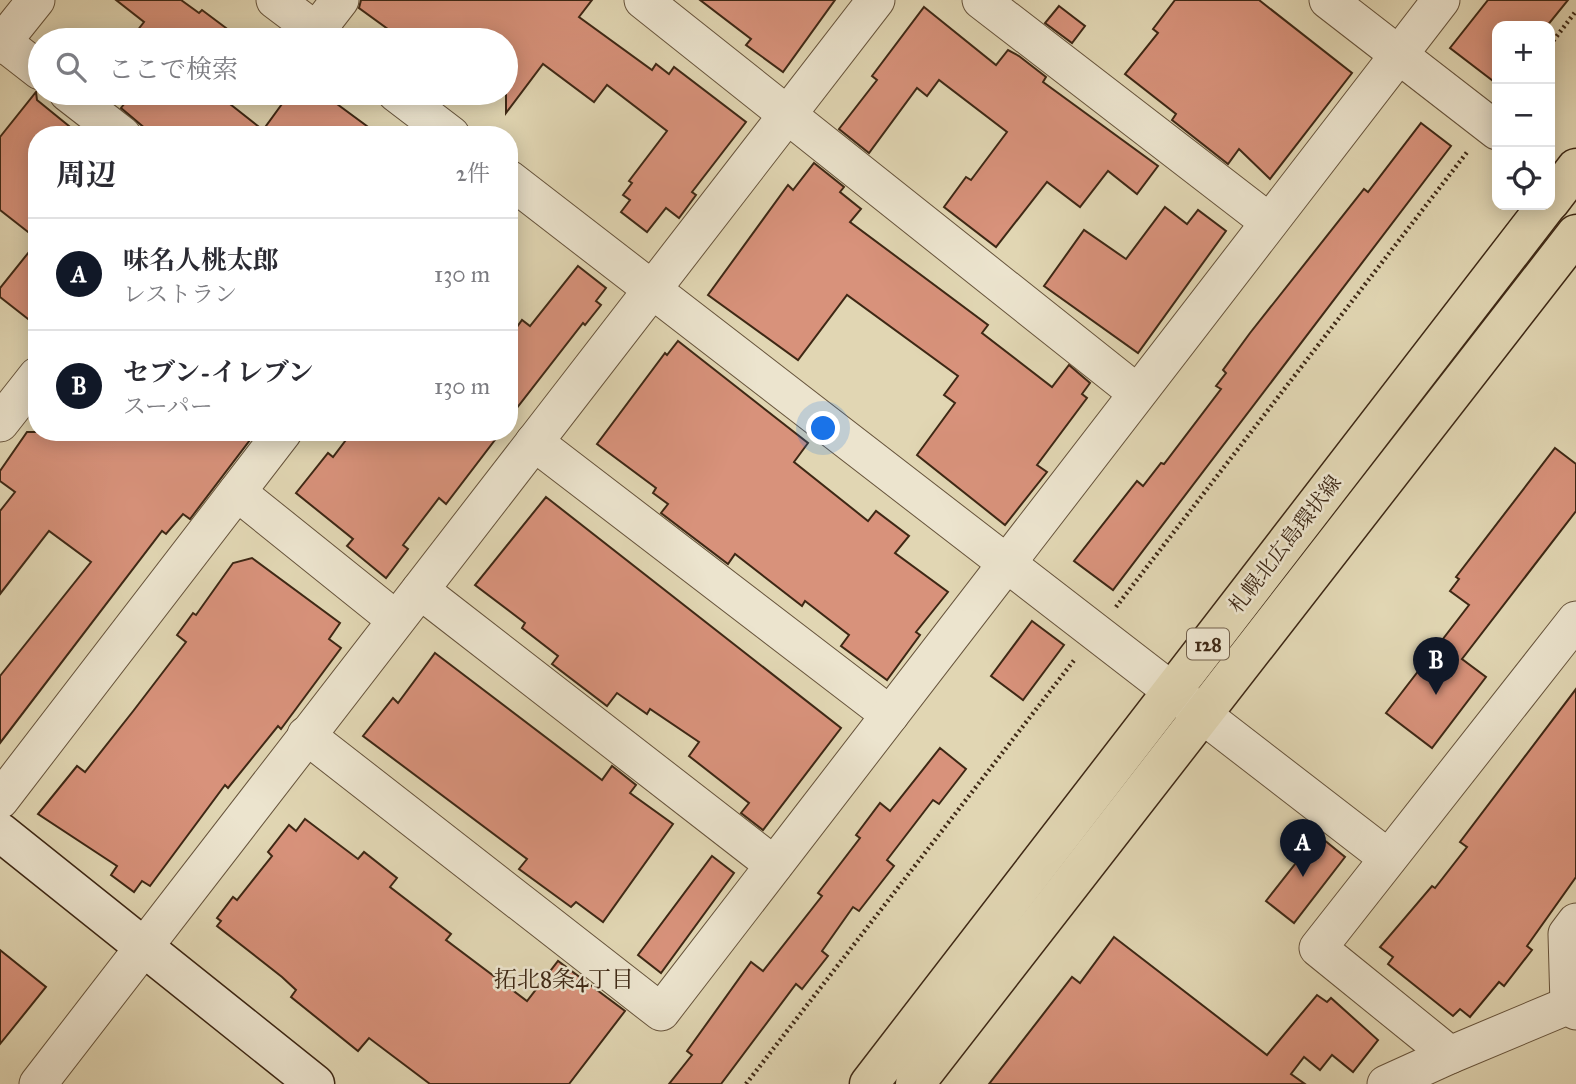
<!DOCTYPE html>
<html lang="ja">
<head>
<meta charset="utf-8">
<style>
	body { margin:0; font-family:"IM FELL Great Primer","Noto Serif JP",serif; background:#f7f7f7; color:#2b2b33 }
	.controls { position:absolute; right:21px; top:21px; display:grid; overflow:hidden; border-radius:14px; box-shadow:0 4px 18px #0003 }
	.controls button { width:63px; height:63px; display:grid; place-items:center; padding:0; border:0; border-bottom:2px solid #e1e1e2; background:#fff; color:#2b2b33; font:35px sans-serif }
	.you { position:absolute; left:824px; top:429px; width:24px; height:24px; margin:-18px; border:5px solid #fff; border-radius:50%; background:#1a73e8; box-shadow:0 0 0 10px #1a73e833 }
	.badge { display:grid; place-items:center; width:46px; height:46px; border-radius:50%; background:#111827; color:#fff; font-size:23px; font-weight:700 }
	.pin { position:absolute; translate:-50% -58px; filter:drop-shadow(0 2px 4px #0008) }
	.pin::after { content:''; position:absolute; top:37px; width:24px; height:21px; background:inherit; clip-path:polygon(0 0,100% 0,50% 100%) }
	.list { margin:0; padding:0; list-style:none }
	h2 { display:flex; justify-content:space-between; align-items:center; height:91px; margin:0; padding:0 28px; font-size:30px }
	h2 small { font-size:23px; font-weight:400; color:#7c7c81 }
	.list li { display:grid; grid-template-columns:46px 1fr auto; gap:21px; align-items:center; box-sizing:border-box; height:112px; padding:0 28px; border-top:2px solid #e1e1e2 }
	.list b { display:block; font-size:26px; white-space:nowrap }
	.list p { margin:0; font-size:23px; white-space:nowrap; color:#7c7c81 }
	.list em { font-size:23px; font-style:normal; color:#7c7c81 }
	.icon { flex:none; width:38px; height:38px; fill:none; stroke:currentColor; stroke-width:2; stroke-linecap:round; stroke-linejoin:round }
	.map { position:relative; flex:none; width:1576px; height:1084px; overflow:hidden }
	.search { position:absolute; background:#fff; box-shadow:0 4px 18px #0003; left:28px; top:28px; width:490px; height:77px; display:flex; align-items:center; gap:18px; box-sizing:border-box; padding:0 24px; border-radius:38px; color:#7c7c81; font-size:26px }
	.panel { position:absolute; background:#fff; box-shadow:0 4px 18px #0003; left:28px; top:126px; width:490px; height:315px; border-radius:28px }
	.map>svg:first-child { display:block }
</style>
</head>
<body>
<div class="map">
<svg width="1576" height="1084" viewBox="0 0 1576 1084">
	<rect width="100%" height="100%" fill="#e1d6b3"/>
	<filter id="stains"><feTurbulence type="fractalNoise" baseFrequency=".00286" numOctaves="4"/><feColorMatrix values="0 0 0 0 .2 0 0 0 0 .09 0 0 0 0 .02 0 0 0 .5 -.17"/></filter>
	<radialGradient id="worn" r=".72"><stop offset=".6" stop-color="#630" stop-opacity="0"/><stop offset="1" stop-color="#630" stop-opacity=".3"/></radialGradient>
	<g fill="#d8927b" stroke="#3e2815" stroke-width="2">
		<polygon points="116,0 181,0 199,13 202,10 242,40 130,40 144,22"/>
		<polygon points="361,0 592,0 579,17 652,70 656,64 669,74 674,67 746,122 692,192 696,195 679,218 666,208 647,232 621,212 630,200 623,195 632,183 629,181 667,131 607,85 594,102 543,64 506,113 506,40 403,40 359,8"/>
		<polygon points="700,0 835,0 783,72 746,45 751,39"/>
		<polygon points="1175,0 1259,0 1352,73 1270,179 1239,149 1228,164 1172,120 1176,114 1125,74 1158,33 1153,29"/>
		<polygon points="1488,0 1568,0 1547,26 1497,26 1497,84 1450,48"/>
		<polygon points="1059,6 1085,26 1072,43 1045,23"/>
		<polygon points="924,7 996,65 1008,50 1019,56 1046,77 1043,82 1158,166 1137,194 1108,171 1080,207 1047,182 996,247 944,207 966,177 971,180 1007,132 939,80 927,96 917,88 869,153 839,129 877,80 872,76"/>
		<polygon points="36,92 37,100 80,135 37,135 37,239 0,210 0,137"/>
		<polygon points="133,93 216,93 263,130 290,93 322,93 379,135 153,135 121,108"/>
		<polygon points="1421,123 1451,146 1113,590 1074,561 1137,481 1143,486 1161,463 1164,464 1221,389 1216,386 1226,373 1223,370 1250,333 1364,189 1368,192"/>
		<polygon points="814,163 844,187 840,192 861,209 850,222 988,325 982,333 1052,387 1069,365 1090,383 1082,394 1087,398 1037,465 1047,472 1005,525 917,455 955,403 944,395 958,376 847,295 798,360 708,295 788,185 793,190"/>
		<polygon points="1165,207 1187,224 1198,210 1226,231 1138,353 1044,286 1084,230 1126,259"/>
		<polygon points="37,242 37,326 0,297 0,288"/>
		<polygon points="578,266 606,288 596,301 601,305 585,325 583,323 509,418 509,338 522,320 530,326"/>
		<polygon points="678,341 808,443 794,462 868,521 876,511 909,536 895,553 948,592 916,632 920,635 887,680 841,646 849,635 805,601 802,606 735,554 728,564 661,513 668,504 653,493 656,488 597,444 665,353 667,355"/>
		<polygon points="27,432 256,432 190,519 183,514 166,534 162,531 0,743 0,676 91,562 49,531 0,594 0,511 15,492 0,481 0,471"/>
		<polygon points="352,432 501,432 446,504 439,498 403,545 408,549 386,578 347,546 353,539 296,493 328,453 333,457"/>
		<polygon points="1555,448 1576,464 1576,511 1462,659 1486,677 1432,748 1386,713 1469,605 1450,591 1459,579 1456,577"/>
		<polygon points="546,497 841,728 763,830 741,813 749,803 689,756 699,742 650,709 647,714 617,693 607,706 552,664 558,656 522,628 525,623 475,585"/>
		<polygon points="252,558 340,623 329,639 341,648 281,729 278,726 228,788 225,785 150,886 142,881 134,892 111,875 117,866 38,814 77,766 85,772 134,710 186,642 177,635 193,613 196,615 233,563"/>
		<polygon points="1032,621 1064,645 1023,700 991,676"/>
		<polygon points="435,653 602,780 612,766 636,785 630,793 673,824 603,922 576,902 571,907 519,869 527,859 363,736 393,698 398,703"/>
		<polygon points="1576,689 1576,877 1527,946 1532,950 1504,986 1499,982 1470,1017 1460,1009 1453,1016 1388,964 1393,957 1380,947 1432,886 1435,888 1467,847 1460,842"/>
		<polygon points="940,748 966,769 939,804 933,800 887,860 894,866 859,911 853,907 822,951 828,956 802,989 796,984 721,1084 669,1084 692,1055 687,1051 751,962 763,971 822,896 818,893 860,838 856,835 880,803 890,811"/>
		<polygon points="305,819 358,859 364,852 397,878 390,887 451,934 446,940 527,1001 558,961 625,1011 569,1084 430,1084 369,1038 358,1051 291,997 296,990 282,977 217,926 221,921 217,918 233,897 237,900 272,856 268,852 289,825 296,831"/>
		<polygon points="1318,835 1345,857 1294,923 1266,901"/>
		<polygon points="712,856 734,873 661,973 638,955"/>
		<polygon points="1114,937 1267,1055 1317,995 1327,1002 1331,998 1378,1040 1353,1072 1332,1055 1320,1070 1304,1057 1291,1074 1305,1084 989,1084 1072,977 1080,983"/>
		<polygon points="0,950 46,987 0,1044"/>
	</g>
	<g fill="none" stroke-linecap="round" stroke-linejoin="round">
		<g stroke="#67543c" stroke-width="39">
			<g id="street">
				<polyline points="275,0 328,40"/>
				<polyline points="643,0 1137,393"/>
				<polyline points="981,0 1269,222"/>
				<polyline points="1328,0 1497,131"/>
				<polyline points="316,31 340,0"/>
				<polyline points="3,42 40,71"/>
				<polyline points="0,45 36,0"/>
				<polyline points="68,93 122,135"/>
				<polyline points="396,93 451,135"/>
				<polyline points="509,179 1388,858"/>
				<polyline points="0,423 37,376"/>
				<polyline points="534,442 890,715"/>
				<polyline points="237,492 395,619"/>
				<polyline points="420,590 774,865"/>
				<polyline points="306,735 661,1012 1441,0"/>
				<polyline points="0,800 283,432"/>
				<polyline points="1576,922 1567,934 1569,1005 1576,1011"/>
				<polyline points="1569,1005 1450,1055 1318,948 1576,620"/>
				<polyline points="38,1084 876,0"/>
				<polyline points="1386,1084 1450,1055"/>
			</g>
		</g>
		<g stroke="#3e2815" stroke-width="41">
			<polyline id="secondary" points="0,832 315,1084"/>
		</g>
		<g stroke="#3e2815" stroke-width="41">
			<g id="primary">
				<polyline points="1550,202 1576,168"/>
				<polyline points="869,1084 1547,205"/>
				<polyline points="915,1084 1576,234"/>
			</g>
		</g>
		<g stroke="#3e2815" stroke-width="4.5" stroke-dasharray="2 3.5" stroke-linecap="butt">
			<polyline points="1550,45 1576,11"/>
			<polyline points="1116,607 1468,151"/>
			<polyline points="746,1084 1075,659"/>
		</g>
		<use href="#street" stroke="#ece4ce" stroke-width="37"/>
		<use href="#secondary" stroke="#ece4ce" stroke-width="38"/>
		<use href="#primary" stroke="#e1d6b3" stroke-width="38"/>
	</g>
	<g text-anchor="middle" stroke-width="5" stroke-linejoin="round" paint-order="stroke">
		<rect fill="#ece4ce" stroke="#72604c" stroke-width="2" x="1187" y="628.5" width="42" height="31" rx="5"/>
		<g font-size="19" font-weight="bold" fill="#3e2815">
			<text x="1208" y="651">128</text>
		</g>
		<g font-size="21" fill="#3e2815" stroke="#ece4ce">
			<text transform="translate(1285 544) rotate(-52)" y="7">札幌北広島環状線</text>
		</g>
		<g font-size="23" fill="#3e2815" stroke="#ece4ce">
			<text x="564" y="987">拓北8条4丁目</text>
		</g>
	</g>
	<rect width="100%" height="100%" filter="url(#stains)"/>
	<rect width="100%" height="100%" fill="url(#worn)"/>
</svg>
<div class="controls">
<button>+</button>
<button>−</button>
<button><svg class="icon" aria-label="locate" viewBox="0 0 24 24"><circle cx="12" cy="12" r="6"/><path d="M12 2v4M12 18v4M2 12h4M18 12h4"/></svg></button>
</div>
<div class="you"></div>
<div class="pin badge" style="left:1303px;top:877px">A</div>
<div class="pin badge" style="left:1436px;top:695px">B</div>
<div class="search"><svg class="icon" aria-label="search" viewBox="0 0 24 24"><circle cx="10" cy="10" r="6"/><path d="M15 15l6 6"/></svg>ここで検索</div>
<section class="panel">
<h2>周辺<small>2件</small></h2>
<ul class="list">
<li><span class="badge">A</span><div><b>味名人桃太郎</b><p>レストラン</p></div><em>130 m</em></li>
<li><span class="badge">B</span><div><b>セブン-イレブン</b><p>スーパー</p></div><em>130 m</em></li>
</ul>
</section>
</div>
</body>
</html>
